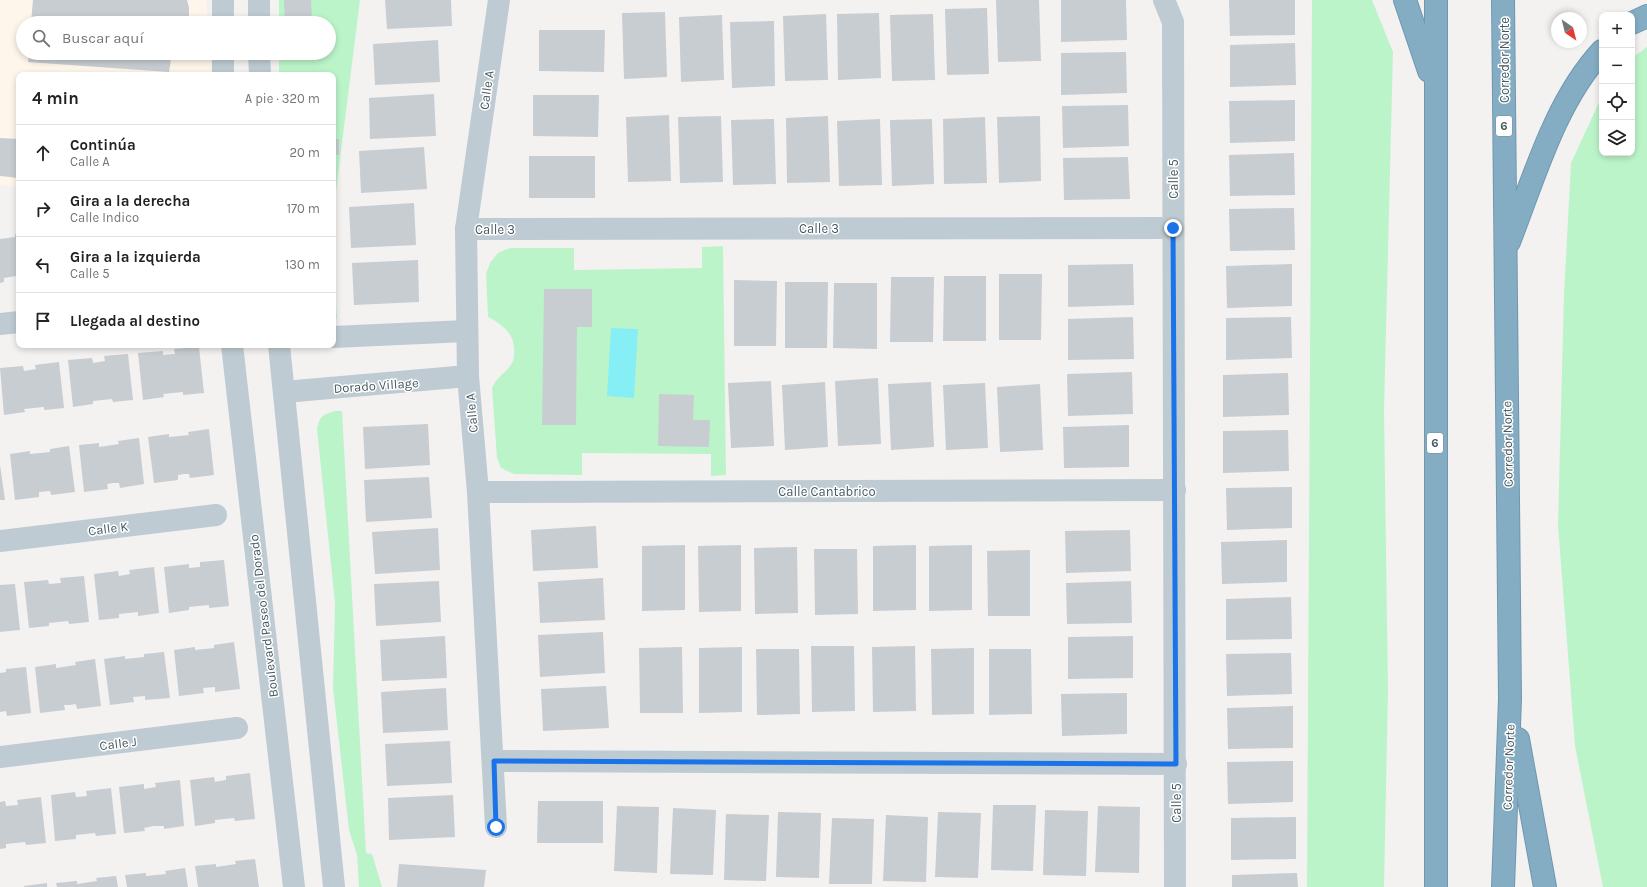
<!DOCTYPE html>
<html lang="es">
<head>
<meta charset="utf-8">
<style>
	body { margin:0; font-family:Karla,sans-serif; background:#f6f6f6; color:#222 }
	.controls { position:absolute; right:12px; top:12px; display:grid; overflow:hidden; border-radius:8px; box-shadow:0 2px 6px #0003 }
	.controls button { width:36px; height:36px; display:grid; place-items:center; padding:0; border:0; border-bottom:1px solid #e0e0e0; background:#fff; color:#222; font:20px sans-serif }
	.compass { position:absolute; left:1551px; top:12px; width:36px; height:36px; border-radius:50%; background:#fff; box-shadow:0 2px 6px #0003; rotate:145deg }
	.stop { position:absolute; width:12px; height:12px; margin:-9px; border:3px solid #1a73e8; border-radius:50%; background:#fff }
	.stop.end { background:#1a73e8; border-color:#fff; box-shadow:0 1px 4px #0008 }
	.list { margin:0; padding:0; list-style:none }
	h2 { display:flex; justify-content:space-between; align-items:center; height:52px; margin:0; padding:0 16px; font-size:17px }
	h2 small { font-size:13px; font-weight:400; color:#767676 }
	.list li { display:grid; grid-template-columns:26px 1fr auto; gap:12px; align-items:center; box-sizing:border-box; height:56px; padding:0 16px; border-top:1px solid #e0e0e0 }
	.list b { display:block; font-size:15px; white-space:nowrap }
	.list p { margin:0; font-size:13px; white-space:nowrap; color:#767676 }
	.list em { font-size:13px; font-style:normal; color:#767676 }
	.icon { flex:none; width:22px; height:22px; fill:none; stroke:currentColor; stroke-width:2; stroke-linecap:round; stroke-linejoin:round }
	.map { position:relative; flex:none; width:1647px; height:887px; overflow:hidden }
	.search { position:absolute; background:#fff; box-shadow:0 2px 6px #0003; left:16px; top:16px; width:320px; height:44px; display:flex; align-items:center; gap:10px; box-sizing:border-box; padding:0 14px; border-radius:22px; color:#767676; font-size:15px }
	.panel { position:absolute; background:#fff; box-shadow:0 2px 6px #0003; left:16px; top:72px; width:320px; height:276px; border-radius:8px }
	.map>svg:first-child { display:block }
</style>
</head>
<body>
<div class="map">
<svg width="1647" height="887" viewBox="0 0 1647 887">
	<rect width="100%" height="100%" fill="#f4f1f1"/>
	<polygon fill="#fef5eb" points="0,0 206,0 208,23 23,23 23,53 210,53 212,75 19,75 19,187 0,185"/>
	<g fill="#bcf4c9">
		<polygon points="279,0 360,0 333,215 333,75 279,75 279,53 329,53 329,23 279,23"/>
		<polygon points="1312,0 1372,0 1393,52 1384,409 1388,691 1384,887 1307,887"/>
		<polygon points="1647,47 1647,887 1603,887 1575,746 1558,525 1564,294 1571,163 1602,96 1602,153 1632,153 1632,58"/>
		<path d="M723 246 726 475 711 476V454L582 453V475L514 474 501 468 497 458 492 388C497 376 508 372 513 361 514 358 514 355 514 352 515 334 503 325 488 317L486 274 490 263 498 253 510 248H574V270L702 268V247Z"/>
		<polygon points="333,267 337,319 333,319"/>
		<path d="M335 411H342L366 853 372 854 382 887H359L357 855 349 830 333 688 335 603 317 429C320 416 322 415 335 411Z"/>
	</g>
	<polygon fill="#85eff5" points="611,328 638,329 634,398 607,396"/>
	<g fill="#c8cdd2">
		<polygon points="33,0 187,0 189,7 189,23 31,23"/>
		<polygon points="284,0 311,0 312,23 285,23"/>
		<polygon points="385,0 451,0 452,26 387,29"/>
		<polygon points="996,0 1039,0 1041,61 998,62"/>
		<polygon points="1061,0 1126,0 1127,40 1061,42"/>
		<polygon points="1229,0 1295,0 1295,35 1230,36"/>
		<polygon points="987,8 989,74 947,75 945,9"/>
		<polygon points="665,12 667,77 624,79 622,13"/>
		<polygon points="879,13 881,78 838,80 837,14"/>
		<polygon points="826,14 828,80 785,81 783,16"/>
		<polygon points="933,14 935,80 892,81 890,15"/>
		<polygon points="722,15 724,80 681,82 679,17"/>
		<polygon points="774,21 775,86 732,88 730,22"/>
		<polygon points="539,30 605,30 604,72 539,71"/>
		<polygon points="438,40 440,82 375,85 373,44"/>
		<polygon points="1295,43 1296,85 1230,87 1230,45"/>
		<polygon points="1126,52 1127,93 1061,95 1061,53"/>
		<polygon points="29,53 188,53 188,56 171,59 169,72 28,62"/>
		<polygon points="434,94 436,136 370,139 369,98"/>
		<polygon points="533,95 599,95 598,137 533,136"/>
		<polygon points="1295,100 1295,141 1230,143 1229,101"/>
		<polygon points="1128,105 1129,146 1063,148 1062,106"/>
		<polygon points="669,115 671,181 628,182 626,117"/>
		<polygon points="721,116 723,182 680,183 678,117"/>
		<polygon points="828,116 830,182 787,183 786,118"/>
		<polygon points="1040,116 1041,181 999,183 997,117"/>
		<polygon points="985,117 987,183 944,184 943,119"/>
		<polygon points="774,119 776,184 733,185 731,120"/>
		<polygon points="880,119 882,185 839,186 837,121"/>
		<polygon points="932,119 934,184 892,186 890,120"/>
		<polygon points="0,138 19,139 19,178 0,176"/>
		<rect x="333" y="139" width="6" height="16"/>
		<polygon points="424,147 427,189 361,193 359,151"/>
		<polygon points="1294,153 1295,195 1230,196 1229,155"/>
		<rect x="529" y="156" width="66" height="42"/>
		<polygon points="1128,157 1130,199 1064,200 1063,158"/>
		<polygon points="414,203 416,245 351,248 349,207"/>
		<polygon points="1294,208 1295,250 1230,251 1229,209"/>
		<polygon points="15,234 19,234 19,280 16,281 16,276 4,278 4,282 0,283 0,239 15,237"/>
		<polygon points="418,260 419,302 354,305 352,263"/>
		<polygon points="1133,264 1134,305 1068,307 1068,265"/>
		<polygon points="1292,264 1292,306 1227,308 1226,266"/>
		<polygon points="999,274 1042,274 1041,340 999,340"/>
		<polygon points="944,276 986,276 986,341 943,341"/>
		<polygon points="891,277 934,277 933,342 890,342"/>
		<polygon points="734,280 777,281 776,346 734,346"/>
		<polygon points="785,282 828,282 827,348 785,348"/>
		<polygon points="834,283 877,283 877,349 833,348"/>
		<polygon points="544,289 592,289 592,327 577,327 576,425 542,425"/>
		<polygon points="1133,317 1134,359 1068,360 1068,319"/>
		<polygon points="1291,317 1292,358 1226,360 1226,318"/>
		<polygon points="199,347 204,393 183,395 183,392 163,394 164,397 143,400 138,353 163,351 163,355 175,354 174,349"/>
		<polygon points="128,354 133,400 113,402 112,399 93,401 93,404 73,407 68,360 92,358 93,363 105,361 104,356"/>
		<polygon points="59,362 64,408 44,410 44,407 24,409 25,412 4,415 0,368 23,366 24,371 36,369 35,365"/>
		<polygon points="1132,372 1133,414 1068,416 1067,374"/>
		<polygon points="1288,373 1289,415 1223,417 1223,375"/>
		<polygon points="878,378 881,444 838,446 835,381"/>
		<polygon points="771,381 774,446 731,448 728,383"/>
		<polygon points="825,382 828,447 785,450 782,385"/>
		<polygon points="931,382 934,447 891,450 888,384"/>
		<polygon points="985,383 988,448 946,450 943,385"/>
		<polygon points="1040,384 1043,450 1000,452 997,387"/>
		<polygon points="659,394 694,395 693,420 710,420 709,447 658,446"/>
		<polygon points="428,424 430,465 365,469 363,427"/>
		<polygon points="1129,425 1129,467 1064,468 1063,427"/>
		<polygon points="209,429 214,475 190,478 189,474 184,474 178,475 178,480 154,483 148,437 169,434 169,437 189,435 188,432"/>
		<polygon points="1288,430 1289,471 1223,473 1223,431"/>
		<polygon points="139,438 144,484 120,488 119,483 113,483 107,484 108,489 84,492 79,445 99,443 99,447 119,444 118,441"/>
		<polygon points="69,446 75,492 51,495 50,491 39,492 39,497 15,500 10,454 30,451 30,454 50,452 50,449"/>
		<polygon points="0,465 5,500 0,500"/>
		<polygon points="429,477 432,518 366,522 364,480"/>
		<polygon points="1292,487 1292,528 1227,530 1226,488"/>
		<polygon points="596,526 598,568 533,571 531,530"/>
		<polygon points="438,528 440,570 375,574 372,532"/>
		<polygon points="1130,530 1131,571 1066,573 1065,531"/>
		<polygon points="1287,540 1287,582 1222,584 1221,542"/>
		<polygon points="685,545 685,610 642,611 642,546"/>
		<polygon points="741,545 741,611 699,612 698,546"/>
		<polygon points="916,545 916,610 873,611 873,546"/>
		<polygon points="972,545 972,610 929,611 929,546"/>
		<polygon points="797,547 798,613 755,614 754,548"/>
		<polygon points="814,549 857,549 858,614 815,615"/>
		<polygon points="1030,550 1030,616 988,616 987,551"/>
		<polygon points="224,560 229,606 209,608 209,605 189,607 189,610 169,613 164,567 189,564 189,568 200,567 200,562"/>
		<polygon points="154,567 159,613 138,616 138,612 128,613 119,614 119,618 99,620 94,574 118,571 119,576 130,574 129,570"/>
		<polygon points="84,576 89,622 69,624 68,621 49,623 49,626 29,628 24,582 48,580 49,584 61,583 60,578"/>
		<polygon points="603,578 605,620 540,623 538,582"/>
		<polygon points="439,581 441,622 376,626 374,584"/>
		<polygon points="1131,581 1132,623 1067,624 1066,583"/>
		<polygon points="15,584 20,630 0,632 0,585"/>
		<polygon points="1291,597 1292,639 1226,640 1226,599"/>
		<polygon points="603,632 605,673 540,677 538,635"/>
		<polygon points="445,636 447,678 382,681 380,640"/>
		<polygon points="1133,636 1133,678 1068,679 1068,637"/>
		<polygon points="234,642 240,689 215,692 215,687 203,688 204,693 179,696 174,650 195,647 195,650 214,648 214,645"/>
		<polygon points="811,646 854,646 855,711 812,712"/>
		<polygon points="915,646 916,711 873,712 872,647"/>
		<polygon points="682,647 683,713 640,713 639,648"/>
		<polygon points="742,647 742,712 699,713 699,648"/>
		<polygon points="974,648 974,714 932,715 931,649"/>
		<polygon points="756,649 799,649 800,714 757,715"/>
		<polygon points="989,649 1031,649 1032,714 989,715"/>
		<polygon points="164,652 170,698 145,700 145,696 133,697 134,702 110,705 104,659 125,656 125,659 144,657 144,654"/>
		<polygon points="1291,653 1292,694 1227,696 1226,654"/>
		<polygon points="95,659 101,706 77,709 76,704 70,705 64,705 65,710 40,713 35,667 56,664 56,668 76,665 75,662"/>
		<polygon points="26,667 31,713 7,716 6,711 0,712 0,673 6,672 6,669"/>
		<polygon points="606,686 609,728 543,731 541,689"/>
		<polygon points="446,688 448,730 383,733 381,692"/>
		<polygon points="1127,693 1127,734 1062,736 1061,694"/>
		<polygon points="1293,706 1293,748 1228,749 1227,708"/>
		<polygon points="450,741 452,783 387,786 385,744"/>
		<polygon points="1293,761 1293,802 1228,804 1227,762"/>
		<polygon points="250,773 255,819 235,821 234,818 224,819 215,820 215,823 195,826 190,780 214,777 215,782 220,781 226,780 226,776"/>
		<polygon points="180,780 184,826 164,829 164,826 154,826 144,828 145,831 124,833 119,787 144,784 144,789 156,787 155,783"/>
		<polygon points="111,788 116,834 96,836 95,833 76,835 76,839 55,841 51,795 75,792 76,797 87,796 86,791"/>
		<polygon points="453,795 455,837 389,840 388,798"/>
		<polygon points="41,797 46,843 26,845 25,842 6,844 6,848 0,849 0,802 5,801 6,806 18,805 17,800"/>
		<polygon points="538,801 603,801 603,843 537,843"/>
		<polygon points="993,805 1036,805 1033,871 991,870"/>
		<polygon points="617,806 659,807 657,873 614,871"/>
		<polygon points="1098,806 1140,807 1139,873 1095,872"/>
		<polygon points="673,808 716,810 713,875 670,874"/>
		<polygon points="1045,810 1088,811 1086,876 1043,875"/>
		<polygon points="778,812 821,813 819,878 776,877"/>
		<polygon points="938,812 981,813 978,878 935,877"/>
		<polygon points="726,814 769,815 766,881 724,880"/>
		<polygon points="886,815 928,817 926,882 883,881"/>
		<polygon points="1296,817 1296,859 1231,860 1231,818"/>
		<polygon points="832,818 874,819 872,884 829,884"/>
		<polygon points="255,859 259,887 198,887 195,866 216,864 216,867 236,864 235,861"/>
		<polygon points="399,864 486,870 484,887 397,887"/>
		<polygon points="185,868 188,887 127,887 125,875 146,873 146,876 166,874 165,871"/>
		<polygon points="1297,873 1298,887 1232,887 1232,875"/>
		<polygon points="116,876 118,887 57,887 56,883 77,881 77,884 97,881 96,878"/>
		<polygon points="47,883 47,887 24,887 24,886"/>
	</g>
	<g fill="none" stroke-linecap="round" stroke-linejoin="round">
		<g stroke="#6f98b0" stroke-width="24">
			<g id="highway">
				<polyline points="1405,0 1429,71"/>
				<polyline points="1436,0 1436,887"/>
				<polyline points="1503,0 1510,699 1503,887"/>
				<polyline points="1632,23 1647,16"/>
				<path d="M1509 242C1534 178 1555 102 1602 51"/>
				<polyline points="1518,739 1545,887"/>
			</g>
		</g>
		<g stroke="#becbd2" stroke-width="22">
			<polyline points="259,0 259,23"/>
			<polyline points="1164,0 1173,22 1175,887"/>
			<polyline points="223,23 223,0"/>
			<polyline points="259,53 260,75"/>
			<polyline points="223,75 223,53"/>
			<polyline points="466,229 1173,228"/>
			<polyline points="0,324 19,322"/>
			<polyline points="333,337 466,331"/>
			<polyline points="232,345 294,887"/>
			<polyline points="279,345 334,887"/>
			<polyline points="284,392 468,376"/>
			<polyline points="478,492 1175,490"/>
			<polyline points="0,541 216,515"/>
			<polyline points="0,757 237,728"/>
			<polyline points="494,761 1176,764"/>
			<polyline points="496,827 478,492 468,376 466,229 499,0"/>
		</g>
		<use href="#highway" stroke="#84adc4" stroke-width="22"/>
	</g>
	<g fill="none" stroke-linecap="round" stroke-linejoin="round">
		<polyline stroke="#1a73e8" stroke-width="5" points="496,827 494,761 1176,764 1173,228"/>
	</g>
	<g text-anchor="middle" stroke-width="3" stroke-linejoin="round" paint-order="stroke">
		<g fill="#fff" stroke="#7e8b90" stroke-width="1">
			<rect x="1496" y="116" width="16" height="20" rx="3"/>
			<rect x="1427" y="433" width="16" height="20" rx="3"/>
		</g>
		<g font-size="12" font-weight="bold" fill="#475961">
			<text x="1504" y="130">6</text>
			<text x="1435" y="447">6</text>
		</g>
		<g font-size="13" fill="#475961" stroke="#fff">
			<text transform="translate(1504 60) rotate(-90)" y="5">Corredor Norte</text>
			<text transform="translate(486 90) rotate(-82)" y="5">Calle A</text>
			<text transform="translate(1173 179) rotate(-90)" y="5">Calle 5</text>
			<text x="819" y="233">Calle 3</text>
			<text x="495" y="234">Calle 3</text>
			<text transform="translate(376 385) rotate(-4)" y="5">Dorado Village</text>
			<text transform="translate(471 413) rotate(-95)" y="5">Calle A</text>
			<text transform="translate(1507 444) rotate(-91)" y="5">Corredor Norte</text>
			<text x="827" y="496">Calle Cantabrico</text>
			<text transform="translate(108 528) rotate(-7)" y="5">Calle K</text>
			<text transform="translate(263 616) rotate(-97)" y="5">Boulevard Paseo del Dorado</text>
			<text transform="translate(118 743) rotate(-7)" y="5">Calle J</text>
			<text transform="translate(1508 767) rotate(-88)" y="5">Corredor Norte</text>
			<text transform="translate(1176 803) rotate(-90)" y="5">Calle 5</text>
		</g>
	</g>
</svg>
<div class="controls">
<button>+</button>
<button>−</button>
<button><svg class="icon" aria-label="locate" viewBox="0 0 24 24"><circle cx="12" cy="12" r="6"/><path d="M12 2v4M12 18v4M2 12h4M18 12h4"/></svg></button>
<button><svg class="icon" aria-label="layers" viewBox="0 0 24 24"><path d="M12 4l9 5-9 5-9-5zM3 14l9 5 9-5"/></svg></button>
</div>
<svg class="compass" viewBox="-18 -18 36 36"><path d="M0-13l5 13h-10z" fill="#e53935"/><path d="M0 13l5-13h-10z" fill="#767676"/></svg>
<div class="stop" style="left:496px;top:827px"></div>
<div class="stop end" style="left:1173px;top:228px"></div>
<div class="search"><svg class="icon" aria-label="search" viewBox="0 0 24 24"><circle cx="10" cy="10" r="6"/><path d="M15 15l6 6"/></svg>Buscar aquí</div>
<section class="panel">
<h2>4 min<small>A pie · 320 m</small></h2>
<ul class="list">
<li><svg class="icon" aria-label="ahead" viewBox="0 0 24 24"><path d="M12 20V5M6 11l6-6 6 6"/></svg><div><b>Continúa</b><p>Calle A</p></div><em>20 m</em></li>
<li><svg class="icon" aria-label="right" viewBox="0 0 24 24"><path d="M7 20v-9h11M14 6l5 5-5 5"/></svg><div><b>Gira a la derecha</b><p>Calle Indico</p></div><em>170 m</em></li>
<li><svg class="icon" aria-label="left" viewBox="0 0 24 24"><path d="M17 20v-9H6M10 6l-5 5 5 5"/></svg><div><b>Gira a la izquierda</b><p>Calle 5</p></div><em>130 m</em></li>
<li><svg class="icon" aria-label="arrive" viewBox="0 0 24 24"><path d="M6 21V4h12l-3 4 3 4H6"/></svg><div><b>Llegada al destino</b></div></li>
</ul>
</section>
</div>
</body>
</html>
